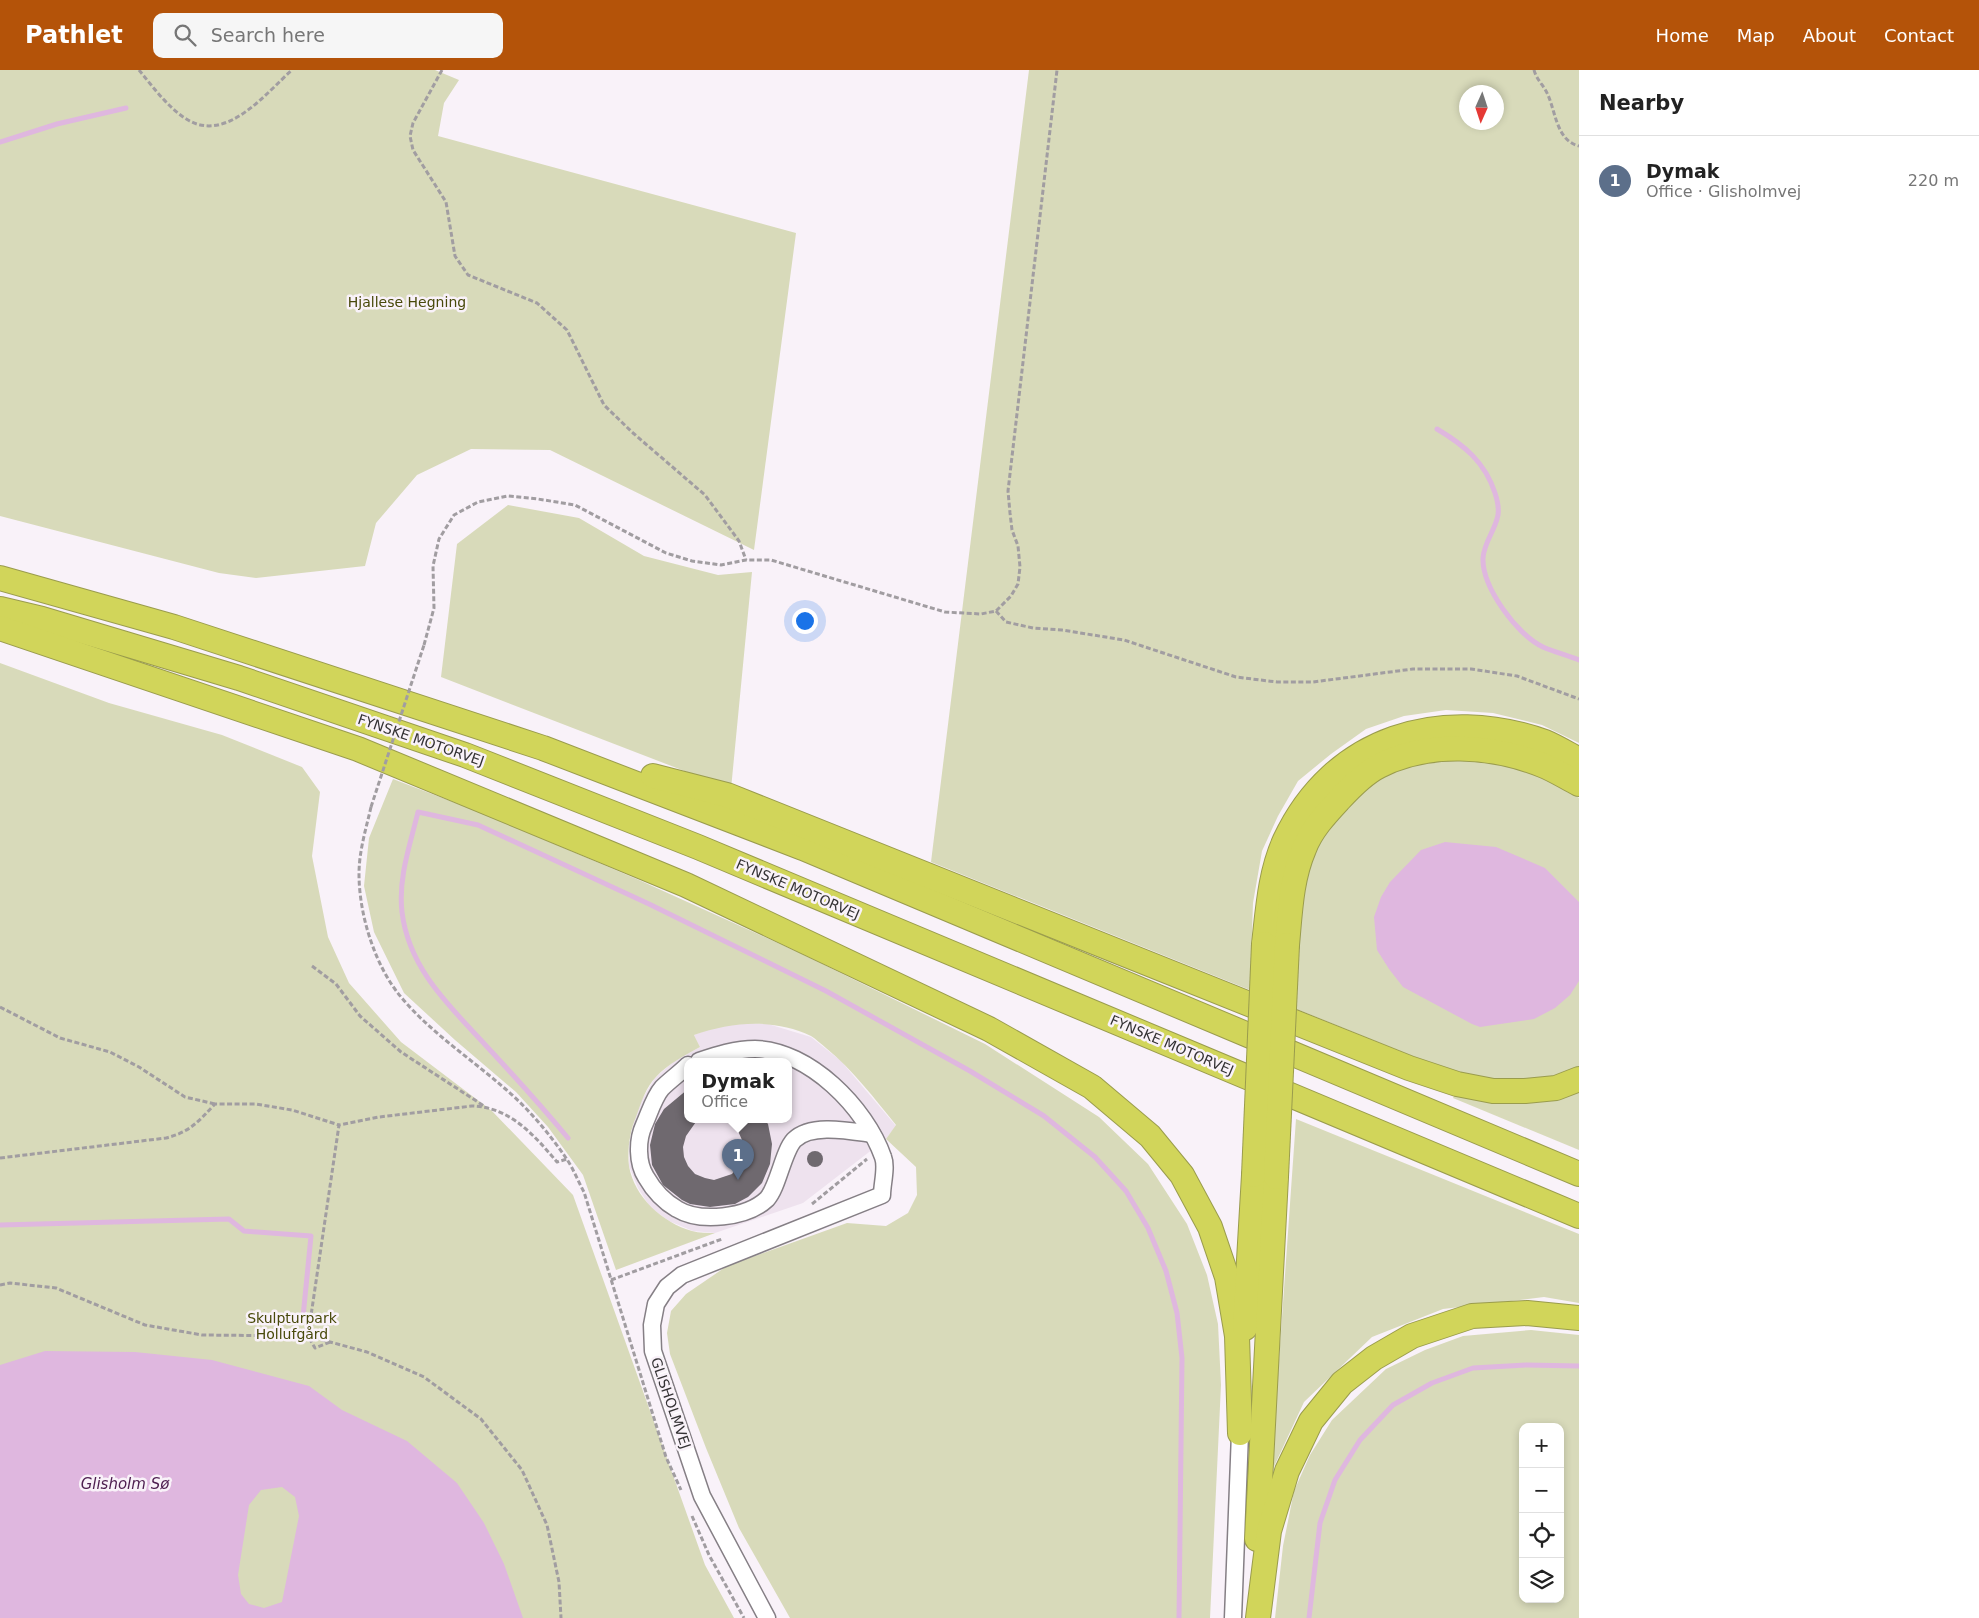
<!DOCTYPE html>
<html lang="en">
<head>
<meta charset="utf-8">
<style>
	body { margin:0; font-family:"DejaVu Sans",sans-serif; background:#f6f6f6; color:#222 }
	.controls { position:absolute; right:15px; bottom:15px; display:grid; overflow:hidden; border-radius:10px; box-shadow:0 2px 8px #0003 }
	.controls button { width:45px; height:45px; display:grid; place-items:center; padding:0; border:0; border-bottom:1px solid #e0e0e0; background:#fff; color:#222; font:25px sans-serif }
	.compass { position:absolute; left:1459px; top:15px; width:45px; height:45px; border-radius:50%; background:#fff; box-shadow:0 2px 8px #0003; rotate:183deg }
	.you { position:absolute; left:804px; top:550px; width:18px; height:18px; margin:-12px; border:4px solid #fff; border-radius:50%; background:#1a73e8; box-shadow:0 0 0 8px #1a73e833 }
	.badge { display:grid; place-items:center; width:32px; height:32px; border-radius:50%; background:#b45309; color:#fff; font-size:16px; font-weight:700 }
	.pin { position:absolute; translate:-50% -41px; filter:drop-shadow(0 1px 2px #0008) }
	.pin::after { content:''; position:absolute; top:26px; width:18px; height:15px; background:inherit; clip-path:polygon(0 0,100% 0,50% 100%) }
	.popup { position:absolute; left:684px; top:988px; width:108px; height:65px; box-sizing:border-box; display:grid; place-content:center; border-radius:10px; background:#fff; filter:drop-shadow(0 1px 4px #0005); font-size:16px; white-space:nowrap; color:#767676 }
	.popup b { font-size:19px; color:#222 }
	.popup::after { content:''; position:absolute; left:50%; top:100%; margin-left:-10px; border:10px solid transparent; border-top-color:#fff }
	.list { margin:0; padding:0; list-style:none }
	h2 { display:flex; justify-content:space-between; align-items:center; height:65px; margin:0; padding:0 20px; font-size:21px }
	h2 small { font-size:16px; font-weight:400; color:#767676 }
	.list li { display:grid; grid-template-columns:32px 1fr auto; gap:15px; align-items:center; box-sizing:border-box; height:90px; padding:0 20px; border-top:1px solid #e0e0e0 }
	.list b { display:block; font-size:19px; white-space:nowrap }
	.list p { margin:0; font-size:16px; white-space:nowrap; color:#767676 }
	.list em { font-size:16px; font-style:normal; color:#767676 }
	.icon { flex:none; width:28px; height:28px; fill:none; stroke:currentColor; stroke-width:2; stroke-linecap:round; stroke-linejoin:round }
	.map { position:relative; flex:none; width:1579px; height:1548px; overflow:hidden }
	header { display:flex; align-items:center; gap:30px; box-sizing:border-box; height:70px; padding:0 25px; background:#b45309; color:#fff }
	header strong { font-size:24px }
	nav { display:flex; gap:28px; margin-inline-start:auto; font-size:18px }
	.search { width:350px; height:45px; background:#f6f6f6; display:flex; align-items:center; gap:12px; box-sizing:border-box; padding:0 18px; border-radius:10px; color:#767676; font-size:19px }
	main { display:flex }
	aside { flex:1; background:#fff }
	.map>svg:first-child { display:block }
</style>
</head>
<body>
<header>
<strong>Pathlet</strong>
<div class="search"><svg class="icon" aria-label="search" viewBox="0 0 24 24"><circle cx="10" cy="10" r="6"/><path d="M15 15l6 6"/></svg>Search here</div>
<nav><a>Home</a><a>Map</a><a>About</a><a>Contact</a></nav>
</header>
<main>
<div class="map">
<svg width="1579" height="1548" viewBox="0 0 1579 1548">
	<rect width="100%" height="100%" fill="#f9f2f9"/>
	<path fill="#eee2ee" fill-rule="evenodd" d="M747 953 768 954 811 967 841 991 896 1056 886 1069 803 1133 715 1163 693 1161 669 1151 650 1137 638 1118 629 1096 630 1071 634 1051 641 1031 655 1008 673 992 700 977 694 965 718 956ZM688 991H788V1049H688Z"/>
	<g fill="#d8daba" fill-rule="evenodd">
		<polygon points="0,0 435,0 459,10 444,33 438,66 796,163 754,480 550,380 471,379 417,405 376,453 365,496 256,508 219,503 0,446"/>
		<path d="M1029 0H1579V673L1542 655 1493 643 1446 640 1404 646 1366 659 1331 684 1298 711 1278 746 1262 781 1253 833 1250 920 931 792ZM1466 22H1496V52H1466Z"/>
		<polygon points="508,435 579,448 644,486 718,505 752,502 731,719 441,607 457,474"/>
		<polygon points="0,593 109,633 222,665 302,697 320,722 312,786 328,867 349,913 401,972 492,1041 573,1125 705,1495 734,1548 0,1548"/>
		<path d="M1434 689C1489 688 1533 694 1579 728V996L1553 1007 1515 1011 1474 1008 1447 1000 1294 938 1305 800 1332 749 1376 709 1403 696Z"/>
		<path d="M393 709 479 742 639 810 802 884 985 974 1099 1047 1148 1094 1187 1154 1207 1205 1218 1254 1221 1315 1210 1548H790L739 1458 706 1378 670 1284 667 1263 671 1241 686 1224 727 1196 847 1153 886 1156 908 1143 917 1125 916 1097 886 1069 896 1055C874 1028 853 1000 826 978 821 974 816 969 811 966 773 948 732 952 694 965L700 977C684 986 669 993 656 1007 646 1017 641 1033 636 1047 630 1061 627 1080 629 1096 634 1127 663 1153 692 1161 699 1163 708 1163 715 1163L616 1200 583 1105 548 1057 516 1022 455 970 404 923 374 862 364 816 369 768Z"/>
		<polygon points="1579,1019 1579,1080 1453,1028 1455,1024"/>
		<polygon points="1296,1049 1579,1164 1579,1233 1544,1227 1443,1239 1372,1267 1304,1332 1271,1403"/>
		<path d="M1531 1260 1579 1265V1548H1275L1283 1476 1294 1421 1310 1385 1332 1350 1386 1299 1425 1280 1463 1266ZM1523 1357H1560V1529H1523Z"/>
	</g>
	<g fill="#dfb7df" fill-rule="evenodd">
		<polygon points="1445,772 1496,777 1545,798 1579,832 1579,911 1570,925 1555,938 1534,949 1480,957 1472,954 1403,917 1389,899 1377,880 1374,847 1381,827 1390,812 1421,780"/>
		<path d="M45 1281 135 1282 212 1290 309 1316 342 1340 407 1371 457 1413 484 1453 504 1494 523 1548H0V1295ZM282 1417 295 1427 299 1446 282 1532 264 1538 249 1534 241 1524 238 1505 249 1435 261 1420Z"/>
	</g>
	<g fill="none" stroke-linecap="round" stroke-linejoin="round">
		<g stroke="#dfb7df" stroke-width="5">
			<polyline points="0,72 57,54 126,38"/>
			<path d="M1437 359C1464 375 1485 392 1495 423 1497 429 1499 438 1498 445 1495 461 1484 472 1483 488 1482 517 1517 565 1543 577 1554 582 1567 585 1579 590"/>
			<path d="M568 1068C543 1038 517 1009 490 980 453 939 409 901 402 842 398 808 410 775 418 742L478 755 649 834 826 921 970 1001 1044 1046 1095 1087 1126 1121 1148 1158 1166 1201 1177 1243 1182 1288 1179 1548"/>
			<polyline points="0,1155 229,1149 244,1161 311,1166 303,1247"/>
			<polyline points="1309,1548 1320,1453 1335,1410 1360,1370 1393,1335 1432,1313 1473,1298 1526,1295 1579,1296"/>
		</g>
	</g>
	<g fill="#6f696f">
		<polygon points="688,1019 688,1049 698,1049 686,1066 683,1077 684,1087 688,1096 695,1104 705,1108 714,1110 732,1104 738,1097 742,1088 744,1079 742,1070 738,1061 724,1049 764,1049 768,1054 772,1074 770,1094 762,1113 748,1127 735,1134 710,1137 690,1134 682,1130 663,1115 652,1095 650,1075 655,1054 664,1039"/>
		<circle cx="815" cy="1089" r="8"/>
	</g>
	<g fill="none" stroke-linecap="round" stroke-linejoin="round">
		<g stroke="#857f85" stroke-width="19">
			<g id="minor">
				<path d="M699 991C717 985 735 979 755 979 809 980 866 1038 883 1087 887 1097 882 1114 882 1125L682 1205 667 1217 656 1234 652 1255 653 1281 702 1426 767 1548"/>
				<path d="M688 995C680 1003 670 1010 662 1018 654 1027 649 1044 644 1055 637 1070 637 1093 646 1107 654 1121 663 1131 677 1139 700 1153 747 1148 767 1129 778 1117 783 1082 794 1070 811 1053 850 1061 872 1064"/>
				<polyline points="1233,1548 1240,1363"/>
			</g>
		</g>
		<g stroke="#9a9c4d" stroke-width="26">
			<g id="highway">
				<polyline points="0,508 174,557 543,678 803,778 1579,1104"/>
				<polyline points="0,539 42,549 239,608 465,685 698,777 1579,1146"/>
				<polyline points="0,558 358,679 686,815 989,959 1092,1017 1150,1066 1182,1105 1210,1157 1227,1207 1237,1266 1240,1363"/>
				<polyline points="653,706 727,725 1409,998 1457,1014 1493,1021 1525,1021 1556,1018 1579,1009"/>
				<path d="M1264 874C1268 839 1270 803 1285 770 1333 667 1441 635 1545 672 1557 677 1568 684 1579 690"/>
				<path d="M1287 875C1290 843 1291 809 1304 779 1311 760 1326 744 1339 730 1350 718 1365 703 1379 696 1428 671 1492 675 1542 695 1555 700 1567 708 1579 714"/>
				<polyline points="1245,1258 1254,1105"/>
				<polyline points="1257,1469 1276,1107"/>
				<polyline points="1258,1548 1269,1461 1287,1401 1311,1351 1342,1313 1374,1288 1412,1266 1472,1246 1527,1243 1579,1248"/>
			</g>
		</g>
		<g stroke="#a19da1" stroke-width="3" stroke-dasharray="5 2.5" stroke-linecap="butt">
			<path d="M139 0C153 17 169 39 188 50 227 73 266 23 292 0"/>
			<polyline points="442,0 413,53 410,66 413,80 446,132 455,186 468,205 537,233 567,260 604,335 633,363 705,425 739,471 746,490"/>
			<path d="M1534 0C1536 8 1542 14 1546 21 1556 39 1555 70 1579 76"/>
			<polyline points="996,541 1006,552 1033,558 1062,560 1124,570 1236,607 1277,612 1313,612 1413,599 1471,599 1517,606 1579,629"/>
			<polyline points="424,575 434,538 433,496 439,469 454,445 478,432 508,426 538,429 575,435 666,483 692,491 721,495 746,490 771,490 945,542 981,544 996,541 1011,526 1018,514 1020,497 1018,476 1012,460 1010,443 1008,421 1057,0"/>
			<path d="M371 737C366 759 359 781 359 804 359 845 375 896 401 927 430 962 470 988 503 1017 527 1037 549 1063 566 1088 573 1098 578 1111 584 1122L666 1387 681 1420"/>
			<polyline points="312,896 336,914 360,946 401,982 484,1036"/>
			<polyline points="0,937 60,968 110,982 139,997 185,1027 215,1034"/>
			<path d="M0 1088 166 1068C190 1062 199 1051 215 1034H256L292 1040 339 1055"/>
			<polyline points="812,1134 867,1089"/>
			<polyline points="611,1210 722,1169"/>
			<polyline points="0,1215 10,1213 56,1218 145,1255 202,1265 308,1266 367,1282 424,1307 481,1349 522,1400 547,1455 559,1512 561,1548"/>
			<path d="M330 1272 315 1278 308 1266 339 1055 379 1047 472 1036C510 1037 534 1065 557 1092L567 1089"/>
			<polyline points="692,1446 709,1485 744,1548"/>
		</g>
		<use href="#minor" stroke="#fff" stroke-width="16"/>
		<use href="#highway" stroke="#d1d55a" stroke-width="24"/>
		<g stroke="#9a9c4d" stroke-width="26" stroke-linecap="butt">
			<g id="highway-bridge">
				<polyline points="1254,1105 1264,874"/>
				<polyline points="1276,1107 1287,875"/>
			</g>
		</g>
		<polyline stroke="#a19da1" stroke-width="3" stroke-dasharray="5 2.5" stroke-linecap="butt" points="371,737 424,575"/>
		<use href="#highway-bridge" stroke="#d1d55a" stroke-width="24"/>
	</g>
	<g text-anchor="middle" stroke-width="5" stroke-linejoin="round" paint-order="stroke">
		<g font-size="14" fill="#48490a" stroke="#f9f2f9">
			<text x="407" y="237">Hjallese Hegning</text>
			<text x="292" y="1253">Skulpturpark<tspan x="292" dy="16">Hollufgård</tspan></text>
		</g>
		<g font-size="14" fill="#343234" stroke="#f9f2f9">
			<text transform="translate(421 670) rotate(19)" y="5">FYNSKE MOTORVEJ</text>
			<text transform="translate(798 819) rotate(23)" y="5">FYNSKE MOTORVEJ</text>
			<text transform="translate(1172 975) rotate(23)" y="5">FYNSKE MOTORVEJ</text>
			<text transform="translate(671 1333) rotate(71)" y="5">GLISHOLMVEJ</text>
		</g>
		<g font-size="15" font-style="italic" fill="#4e1e50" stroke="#f9f2f9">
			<text x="125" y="1419">Glisholm Sø</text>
		</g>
	</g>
</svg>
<div class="controls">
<button>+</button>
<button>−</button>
<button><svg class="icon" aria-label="locate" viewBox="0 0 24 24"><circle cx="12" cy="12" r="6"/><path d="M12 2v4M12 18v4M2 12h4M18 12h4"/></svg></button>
<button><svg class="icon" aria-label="layers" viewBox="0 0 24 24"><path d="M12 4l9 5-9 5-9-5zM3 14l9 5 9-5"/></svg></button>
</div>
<svg class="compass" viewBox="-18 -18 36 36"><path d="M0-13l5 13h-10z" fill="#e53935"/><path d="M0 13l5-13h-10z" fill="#767676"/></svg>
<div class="you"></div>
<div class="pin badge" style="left:738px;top:1110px;background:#5c6f8a">1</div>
<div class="popup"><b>Dymak</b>Office</div>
</div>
<aside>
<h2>Nearby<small></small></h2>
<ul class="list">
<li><span class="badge" style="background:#5c6f8a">1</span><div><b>Dymak</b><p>Office · Glisholmvej</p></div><em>220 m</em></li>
</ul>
</aside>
</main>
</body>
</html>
